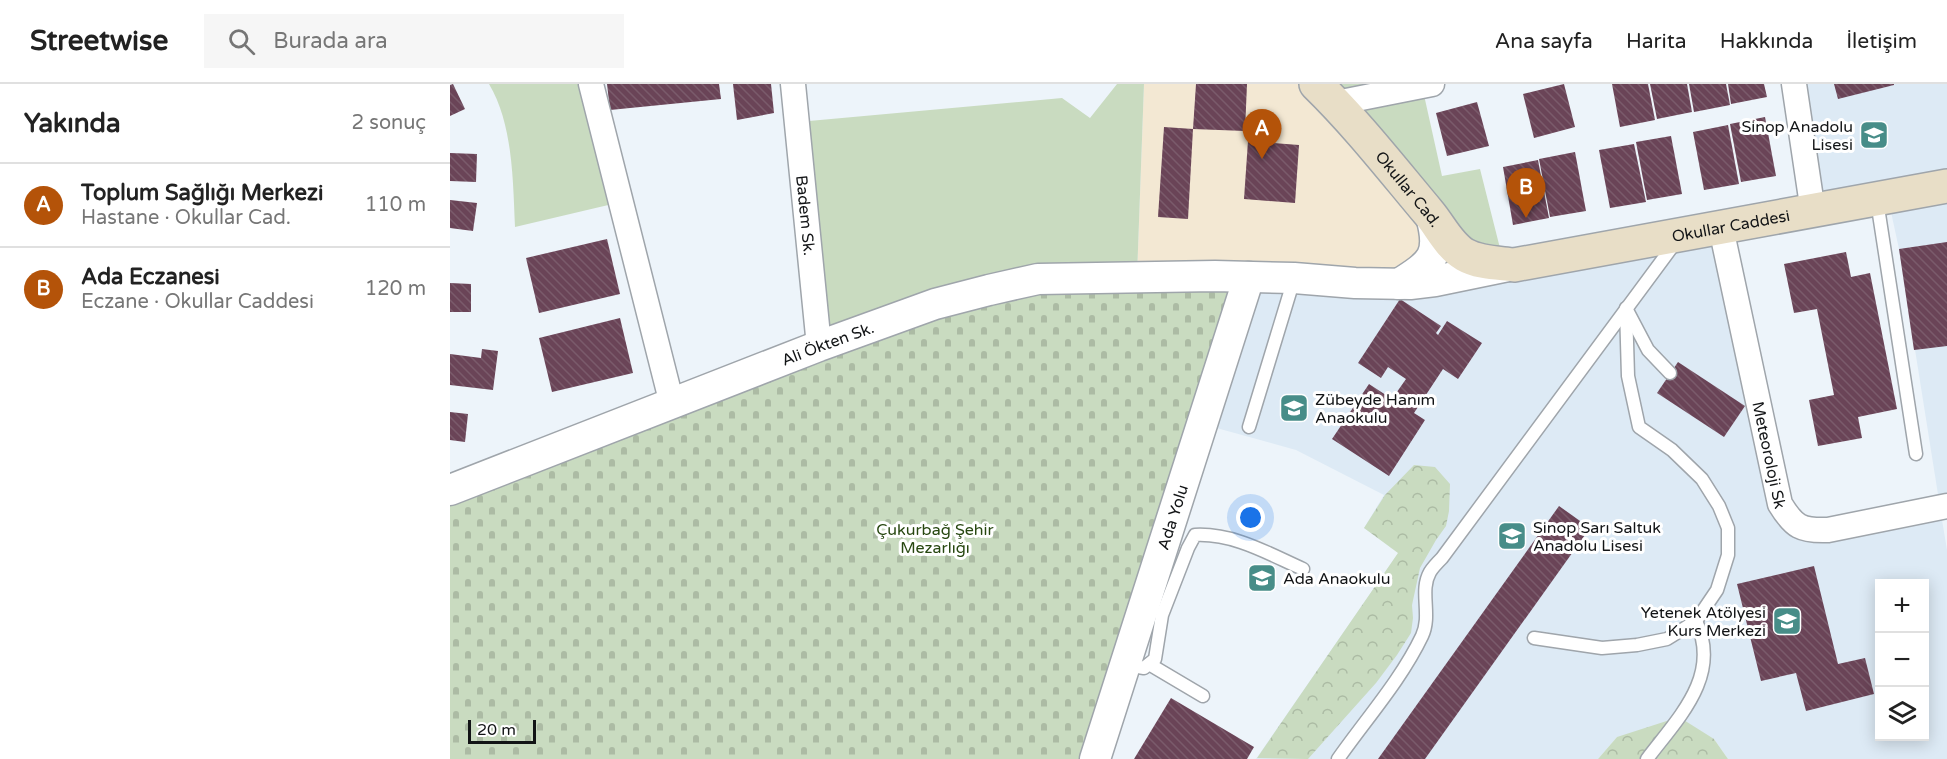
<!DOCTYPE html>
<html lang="tr">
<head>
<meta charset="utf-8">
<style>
	body { margin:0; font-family:"Varela Round",sans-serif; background:#f6f6f6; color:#222 }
	.controls { position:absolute; right:18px; bottom:18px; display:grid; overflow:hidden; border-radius:0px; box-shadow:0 3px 15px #0003 }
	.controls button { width:54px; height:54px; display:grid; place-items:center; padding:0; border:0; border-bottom:2px solid #e0e0e0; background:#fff; color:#222; font:30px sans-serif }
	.scale { position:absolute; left:18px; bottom:15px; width:68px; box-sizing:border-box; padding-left:6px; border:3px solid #121416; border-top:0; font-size:16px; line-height:21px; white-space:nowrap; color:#121416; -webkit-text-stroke:4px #fff; paint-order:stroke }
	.you { position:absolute; left:801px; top:434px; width:21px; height:21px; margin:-15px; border:4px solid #fff; border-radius:50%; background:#1a73e8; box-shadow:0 0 0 9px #1a73e833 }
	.badge { display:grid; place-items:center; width:39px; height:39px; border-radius:50%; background:#b45309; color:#fff; font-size:20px; font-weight:700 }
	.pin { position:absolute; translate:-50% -50px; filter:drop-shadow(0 2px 3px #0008) }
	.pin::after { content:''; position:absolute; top:32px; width:21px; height:18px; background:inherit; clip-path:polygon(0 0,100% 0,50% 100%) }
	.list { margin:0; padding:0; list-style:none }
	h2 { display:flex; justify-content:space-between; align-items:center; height:78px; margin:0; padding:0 24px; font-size:26px }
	h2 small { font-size:20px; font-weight:400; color:#767676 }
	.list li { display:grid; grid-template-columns:39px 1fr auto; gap:18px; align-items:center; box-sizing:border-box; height:84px; padding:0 24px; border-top:2px solid #e0e0e0 }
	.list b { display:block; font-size:22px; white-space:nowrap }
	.list p { margin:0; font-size:20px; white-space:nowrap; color:#767676 }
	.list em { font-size:20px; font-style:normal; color:#767676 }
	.icon { flex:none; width:33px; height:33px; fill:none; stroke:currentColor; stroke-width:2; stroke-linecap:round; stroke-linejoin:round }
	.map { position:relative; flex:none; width:1497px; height:675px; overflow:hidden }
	header { display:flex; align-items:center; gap:36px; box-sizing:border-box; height:84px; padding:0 30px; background:#fff; border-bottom:2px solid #e0e0e0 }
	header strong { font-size:28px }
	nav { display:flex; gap:33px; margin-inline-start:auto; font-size:21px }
	.search { width:420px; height:54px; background:#f6f6f6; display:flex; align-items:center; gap:15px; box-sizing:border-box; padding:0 21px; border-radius:0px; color:#767676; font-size:22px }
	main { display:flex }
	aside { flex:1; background:#fff }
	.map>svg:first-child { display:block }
</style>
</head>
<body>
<header>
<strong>Streetwise</strong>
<div class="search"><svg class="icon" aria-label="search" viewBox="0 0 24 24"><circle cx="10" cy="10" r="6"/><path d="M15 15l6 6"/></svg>Burada ara</div>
<nav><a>Ana sayfa</a><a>Harita</a><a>Hakkında</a><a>İletişim</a></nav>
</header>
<main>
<aside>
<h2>Yakında<small>2 sonuç</small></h2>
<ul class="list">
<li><span class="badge">A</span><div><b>Toplum Sağlığı Merkezi</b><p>Hastane · Okullar Cad.</p></div><em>110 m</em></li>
<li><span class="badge">B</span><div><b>Ada Eczanesi</b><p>Eczane · Okullar Caddesi</p></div><em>120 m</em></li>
</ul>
</aside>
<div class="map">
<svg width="1497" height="675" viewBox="0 0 1497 675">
	<defs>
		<pattern id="forest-crowns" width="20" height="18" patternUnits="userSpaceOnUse" patternTransform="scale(1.5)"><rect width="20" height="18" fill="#c9dbc0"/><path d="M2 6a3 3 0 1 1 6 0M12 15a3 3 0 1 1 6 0" fill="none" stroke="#acbba4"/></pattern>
		<pattern id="cemetery-stones" width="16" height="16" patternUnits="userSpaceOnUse" patternTransform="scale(1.5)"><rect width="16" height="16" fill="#c9dbc0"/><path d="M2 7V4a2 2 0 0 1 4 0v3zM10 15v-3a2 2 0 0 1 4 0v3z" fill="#acbba4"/></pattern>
		<pattern id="building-back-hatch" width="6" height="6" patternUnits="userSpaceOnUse" patternTransform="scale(1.5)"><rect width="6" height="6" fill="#6a4457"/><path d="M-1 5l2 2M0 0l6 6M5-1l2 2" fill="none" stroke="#7a5b6b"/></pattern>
	</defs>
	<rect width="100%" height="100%" fill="#edf4fa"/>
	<path fill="#ddeaf5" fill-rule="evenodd" d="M1344 0H1497V422L1490 424 1497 466V675H1278L1264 655 1167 653 1148 675H806L949 468 914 444 934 411 846 366 752 340 799 193 905 199 1271 144 1330 420 1360 447 1490 423 1449 165 1438 114 1363 128ZM1430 500H1474V652H1430Z"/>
	<polygon fill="#f3e8d3" points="694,0 866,0 987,153 949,200 687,193"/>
	<g fill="#c9dbc0">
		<path d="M39 0H141L171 118 65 143C63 97 63 40 39 0Z"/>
		<polygon points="667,0 694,0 687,193 369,262 348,38 612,14 640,34"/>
		<polygon points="866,0 982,0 972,2 992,92 1030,85 1054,180 1031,177"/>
	</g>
	<g fill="url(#forest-crowns)">
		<polygon points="964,381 985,383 1000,400 999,427 996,442 986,456 970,484 962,521 963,534 961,549 947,571 926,599 858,675 807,674 948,469 914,444 935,411"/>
		<polygon points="1229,633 1264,655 1278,675 1148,675 1167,653"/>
	</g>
	<polygon fill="url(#cemetery-stones)" points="799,193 645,675 0,675 0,406 539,206"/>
	<g fill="url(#building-back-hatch)">
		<polygon points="3,0 15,25 0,32 0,1"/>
		<polygon points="157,0 269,0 271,15 160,26"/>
		<polygon points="283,0 321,0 324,29 287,36"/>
		<polygon points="746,0 797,0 795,47 743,45"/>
		<polygon points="1114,0 1125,43 1084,54 1073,10"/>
		<polygon points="1162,0 1198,0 1205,36 1170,43"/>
		<polygon points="1200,0 1237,0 1242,28 1207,35"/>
		<polygon points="1239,0 1276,0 1280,21 1244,28"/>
		<polygon points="1278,0 1314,0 1317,13 1281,20"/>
		<polygon points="1384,0 1444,0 1444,1 1388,15"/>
		<polygon points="1027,18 1039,62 997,72 986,29"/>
		<polygon points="1315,33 1326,92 1291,98 1280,40"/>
		<polygon points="1278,41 1289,100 1254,106 1243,48"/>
		<polygon points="714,43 743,45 738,135 708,133"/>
		<polygon points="1221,52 1232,110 1197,116 1186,58"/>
		<polygon points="798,57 849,61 845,119 794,115"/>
		<polygon points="1184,60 1196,118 1160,124 1149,66"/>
		<polygon points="1125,68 1136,127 1100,133 1089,75"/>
		<polygon points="0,69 27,70 26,98 0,97"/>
		<polygon points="1088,76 1099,134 1063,141 1053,83"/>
		<polygon points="0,116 27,119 23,147 0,144"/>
		<polygon points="157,155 170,210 89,229 76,174"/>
		<polygon points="1497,158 1497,262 1464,266 1449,165"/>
		<polygon points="1396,168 1401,193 1420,189 1447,325 1408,333 1412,354 1368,362 1359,316 1384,311 1367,225 1344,229 1334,180"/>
		<polygon points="0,199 21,200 21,228 0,228"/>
		<polygon points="950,215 991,242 986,249 988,251 997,237 1032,259 1008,295 993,285 964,329 975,336 939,392 882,355 919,300 942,315 956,295 938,283 931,294 908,279"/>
		<polygon points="170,234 183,289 102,308 89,254"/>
		<polygon points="32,265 48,267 43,306 0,301 0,270 31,274"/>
		<polygon points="1228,278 1295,322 1274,353 1207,309"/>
		<polygon points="0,328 18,330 15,358 0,356"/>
		<polygon points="1109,422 1140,444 975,675 928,675"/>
		<polygon points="1364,482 1388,580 1415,574 1424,610 1356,627 1346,589 1311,597 1287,500"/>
		<polygon points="721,614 804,663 797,675 684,675"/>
	</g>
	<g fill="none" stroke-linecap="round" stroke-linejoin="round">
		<g stroke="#9fa5ab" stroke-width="15">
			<g id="service">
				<polyline points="1427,117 1466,370"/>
				<polyline points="1178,228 1198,266 1220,289"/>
				<polyline points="799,343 844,195"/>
				<polyline points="1084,554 1152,564 1187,561 1217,555 1246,537 1267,506 1278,471 1278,444 1269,422 1252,395 1222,366 1189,343 1178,292 1176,224"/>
				<polyline points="699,580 753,612"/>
				<path d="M676 581 694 584 705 575 712 531 738 464 745 451C784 449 819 470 853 485"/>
				<path d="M888 675C916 635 951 596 972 552 982 531 969 507 980 488 983 483 988 478 992 474L1225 159"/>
				<path d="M1197 675C1228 634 1272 592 1246 537"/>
			</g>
		</g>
		<g stroke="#9fa5ab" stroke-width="27">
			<g id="minor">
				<polyline points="141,0 222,320"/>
				<path id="s1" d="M343 0 369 262"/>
				<polyline points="1344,0 1363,128"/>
				<polyline points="886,19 982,0"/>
				<path id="s2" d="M1271 144 1330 420C1344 443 1351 447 1378 446L1497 422"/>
			</g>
		</g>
		<g stroke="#9fa5ab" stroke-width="33">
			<g id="tertiary">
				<path d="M949 200C982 179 992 172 981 132"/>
				<path id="s3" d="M0 406 369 262 485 220 539 206 588 195 765 192 844 194 905 199 960 200 985 197 1058 182"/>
				<path id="s4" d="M645 675 799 193"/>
			</g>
		</g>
		<g stroke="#9fa5ab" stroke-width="36">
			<g id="secondary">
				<path id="s5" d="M866 0C907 40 942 85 979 129 990 142 999 162 1015 171 1029 179 1048 179 1064 181L1497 102"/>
			</g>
		</g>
		<use href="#service" stroke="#fff" stroke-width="12"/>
		<use href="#minor" stroke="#fff" stroke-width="24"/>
		<use href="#tertiary" stroke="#fff" stroke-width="30"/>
		<use href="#secondary" stroke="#e8dec7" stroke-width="33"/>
	</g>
	<defs>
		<g id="school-square" transform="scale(1.5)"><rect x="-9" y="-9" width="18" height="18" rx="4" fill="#478d88" stroke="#fff"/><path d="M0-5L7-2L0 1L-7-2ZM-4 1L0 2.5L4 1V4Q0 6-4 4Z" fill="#fff"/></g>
	</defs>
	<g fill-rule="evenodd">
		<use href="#school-square" x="1424" y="51"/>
		<use href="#school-square" x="844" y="324"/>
		<use href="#school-square" x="1062" y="452"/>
		<use href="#school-square" x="812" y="494"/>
		<use href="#school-square" x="1337" y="537"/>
	</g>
	<g text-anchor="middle" stroke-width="6" stroke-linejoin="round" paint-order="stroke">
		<g font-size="16" fill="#121416" stroke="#fff" text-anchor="start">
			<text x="1403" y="48" text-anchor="end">Sinop Anadolu<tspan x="1403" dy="18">Lisesi</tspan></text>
			<text x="865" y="321">Zübeyde Hanım<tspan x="865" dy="18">Anaokulu</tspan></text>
			<text x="1083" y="449">Sinop Sarı Saltuk<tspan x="1083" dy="18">Anadolu Lisesi</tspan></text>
			<text x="833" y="500">Ada Anaokulu</text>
			<text x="1316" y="534" text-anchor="end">Yetenek Atölyesi<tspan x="1316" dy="18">Kurs Merkezi</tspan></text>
		</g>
		<g font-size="16" fill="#121416" stroke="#fff">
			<text dy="6" stroke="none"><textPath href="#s5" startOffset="140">Okullar Cad.</textPath></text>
			<text dy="6" stroke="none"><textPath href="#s1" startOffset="132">Badem Sk.</textPath></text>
			<text dy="6" stroke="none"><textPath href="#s5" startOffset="498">Okullar Caddesi</textPath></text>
			<text dy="6" stroke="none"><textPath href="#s3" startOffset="405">Ali Ökten Sk.</textPath></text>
			<text dy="6" stroke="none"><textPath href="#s2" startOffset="232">Meteoroloji Sk</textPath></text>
			<text dy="6" stroke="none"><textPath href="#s4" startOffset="254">Ada Yolu</textPath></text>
		</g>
		<g font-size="16" fill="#274710" stroke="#fff">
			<text x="485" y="451">Çukurbağ Şehir<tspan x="485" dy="18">Mezarlığı</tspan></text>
		</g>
	</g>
</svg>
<div class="controls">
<button>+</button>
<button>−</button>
<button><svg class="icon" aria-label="layers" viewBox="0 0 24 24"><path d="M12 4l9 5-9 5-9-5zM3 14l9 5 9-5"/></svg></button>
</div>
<div class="scale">20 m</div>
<div class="you"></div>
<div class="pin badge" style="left:812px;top:75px">A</div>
<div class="pin badge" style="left:1076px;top:134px">B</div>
</div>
</main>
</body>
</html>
